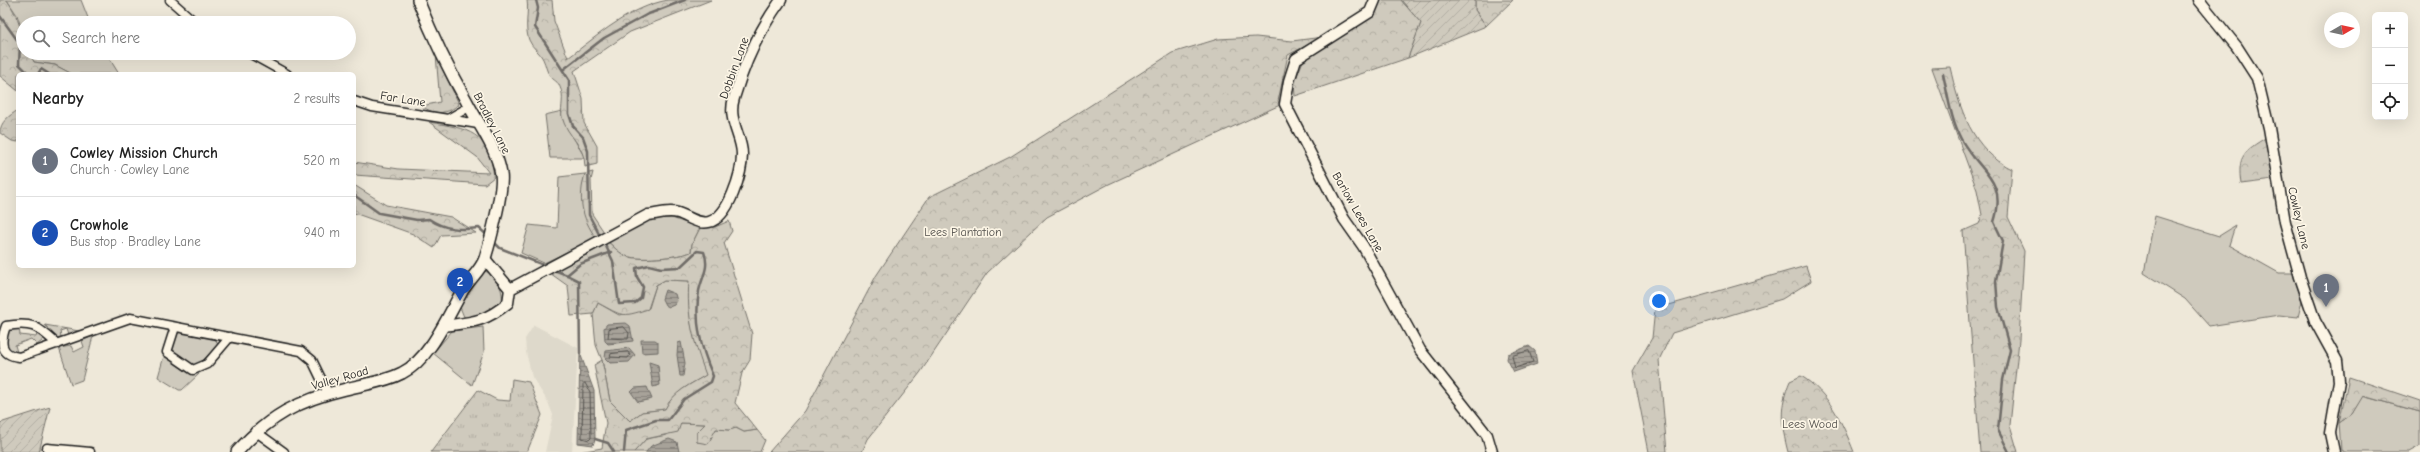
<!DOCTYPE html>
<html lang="en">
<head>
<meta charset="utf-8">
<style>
	body { margin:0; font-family:"Comic Neue",sans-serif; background:#f6f6f6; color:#222 }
	.controls { position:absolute; right:12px; top:12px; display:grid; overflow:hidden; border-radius:6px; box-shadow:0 4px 16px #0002 }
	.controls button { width:36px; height:36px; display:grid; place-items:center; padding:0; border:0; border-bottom:1px solid #e0e0e0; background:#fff; color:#222; font:20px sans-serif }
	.compass { position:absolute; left:2324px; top:12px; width:36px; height:36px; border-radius:50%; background:#fff; box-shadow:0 4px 16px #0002; rotate:81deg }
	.you { position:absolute; left:1659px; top:301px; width:14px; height:14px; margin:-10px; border:3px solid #fff; border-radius:50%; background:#1a73e8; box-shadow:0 0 0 6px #1a73e833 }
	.badge { display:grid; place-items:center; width:26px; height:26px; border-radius:50%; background:#111827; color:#fff; font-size:13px; font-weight:700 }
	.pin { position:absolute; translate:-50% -33px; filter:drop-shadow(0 1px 2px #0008) }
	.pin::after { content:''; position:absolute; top:21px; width:14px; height:12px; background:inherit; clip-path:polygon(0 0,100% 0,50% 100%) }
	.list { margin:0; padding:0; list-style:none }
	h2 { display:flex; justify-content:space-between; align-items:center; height:52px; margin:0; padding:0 16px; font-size:17px }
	h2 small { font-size:13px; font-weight:400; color:#767676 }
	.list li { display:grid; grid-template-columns:26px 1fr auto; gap:12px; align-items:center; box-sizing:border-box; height:72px; padding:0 16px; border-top:1px solid #e0e0e0 }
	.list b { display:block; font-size:15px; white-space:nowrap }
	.list p { margin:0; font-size:13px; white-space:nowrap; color:#767676 }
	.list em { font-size:13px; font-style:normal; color:#767676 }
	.icon { flex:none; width:22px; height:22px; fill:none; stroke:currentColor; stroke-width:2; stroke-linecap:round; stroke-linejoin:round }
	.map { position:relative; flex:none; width:2420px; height:452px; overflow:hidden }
	.search { position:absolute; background:#fff; box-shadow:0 4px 16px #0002; left:16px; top:16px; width:340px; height:44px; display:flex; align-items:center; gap:10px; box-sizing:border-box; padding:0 14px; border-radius:22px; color:#767676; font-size:15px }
	.panel { position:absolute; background:#fff; box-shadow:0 4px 16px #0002; left:16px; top:72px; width:340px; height:196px; border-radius:6px }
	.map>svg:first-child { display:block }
</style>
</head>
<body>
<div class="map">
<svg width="2420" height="452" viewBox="0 0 2420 452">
	<defs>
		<pattern id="forest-crowns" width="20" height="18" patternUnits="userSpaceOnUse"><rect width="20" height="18" fill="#cfcabd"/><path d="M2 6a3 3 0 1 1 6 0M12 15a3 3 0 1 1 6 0" fill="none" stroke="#b1ada2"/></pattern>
		<pattern id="park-tufts" width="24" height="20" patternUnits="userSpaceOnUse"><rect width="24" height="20" fill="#cfcabd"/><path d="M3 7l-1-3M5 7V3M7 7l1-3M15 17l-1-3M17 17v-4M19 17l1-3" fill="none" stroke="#b1ada2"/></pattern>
		<pattern id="garden-furrows" width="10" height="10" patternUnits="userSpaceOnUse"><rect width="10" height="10" fill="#cfcabd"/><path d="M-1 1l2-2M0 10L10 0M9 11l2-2" fill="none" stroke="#b1ada2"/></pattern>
		<pattern id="water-rules" width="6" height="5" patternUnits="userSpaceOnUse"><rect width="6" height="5" fill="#a7a299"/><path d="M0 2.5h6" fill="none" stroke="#87837c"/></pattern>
	</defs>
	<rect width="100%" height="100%" fill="#eee8d9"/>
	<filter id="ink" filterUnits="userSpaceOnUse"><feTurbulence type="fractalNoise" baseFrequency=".025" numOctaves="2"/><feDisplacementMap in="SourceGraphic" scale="8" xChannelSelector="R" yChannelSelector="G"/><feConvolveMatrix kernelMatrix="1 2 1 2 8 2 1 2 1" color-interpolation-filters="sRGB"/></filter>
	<g filter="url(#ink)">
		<polygon fill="#ded9cb" points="534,325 578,348 572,452 545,452 553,415 548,402 532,377 526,352 525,339"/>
		<g fill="#cfcabd" stroke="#76736c">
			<polygon points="7,0 81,0 90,23 23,23 23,33 17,15"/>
			<polygon points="30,53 106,53 119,74 72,74 55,65 34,62"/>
			<polygon points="562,111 562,118 585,158 550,158 545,115"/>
			<path d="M585 174C579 194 584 221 596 238L544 263 521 253 529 225 557 228 559 177Z"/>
			<polygon points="2155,216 2219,236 2235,226 2229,245 2279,273 2293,273 2302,301 2298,317 2279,315 2209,326 2185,299 2144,273"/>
			<path d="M672 218 700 228 692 244 691 252C680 257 635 262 624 255 618 252 612 245 607 241L652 219Z"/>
			<path d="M484 271C495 273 504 290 502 301L481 315 464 317 460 307Z"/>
			<path d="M665 280 690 281C686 315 694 343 707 375 690 384 674 392 665 409L642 412 630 421 610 401 602 360 596 345 593 314 598 303 619 315 649 308 656 285Z"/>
			<polygon points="45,325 79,331 68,335 66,329 60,331 61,337 57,338"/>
			<path d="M19 327 20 335 36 337 38 331 43 337 42 341 37 345 31 339 15 345 17 352C4 352 4 337 10 329Z"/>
			<polygon points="483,327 484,352 472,385 433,353 452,331"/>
			<polygon points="180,332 215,338 218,345 199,364 194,366 172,352 176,334"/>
			<polygon points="93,336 82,380 71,384 59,348 71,346 74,352 84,347 82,341"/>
			<polygon points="164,356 187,372 199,374 182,390 179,390 158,377"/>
			<polygon points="2362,396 2420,412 2420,446 2409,452 2344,452 2341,450 2339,423 2352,414"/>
			<polygon points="681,423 705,424 697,432 697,442 708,443 716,429 729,430 736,428 744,432 757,430 765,440 760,452 634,452 646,439 667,435"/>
		</g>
		<g fill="url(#forest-crowns)" stroke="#76736c">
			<path d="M0 0H7C19 18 23 32 23 53H30L34 62 55 65 72 74H18V91L0 76Z"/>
			<path d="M527 0H552L554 21 568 58C598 35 630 7 668 0 681 0 698 0 711 0L630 32 574 71 583 99 584 123 597 146V164L585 167C585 144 567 137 562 117 560 107 565 97 560 87 559 82 553 80 550 76 546 71 546 65 543 59 540 52 532 48 529 40 524 27 529 13 527 0Z"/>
			<polygon points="1379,0 1401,0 1421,23 1408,58 1295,96 1294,83 1303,61 1371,14"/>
			<polygon points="1475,0 1513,0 1486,26 1475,10"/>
			<polygon points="1256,37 1292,41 1323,37 1288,55 1278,101 1280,105 1109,184 1047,217 987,273 920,373 868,439 862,452 769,452 805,411 876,276 929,197 1010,157 1172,53 1218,39"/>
			<path d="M436 55 459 104C448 114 435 116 422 106L440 102Z"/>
			<path d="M1950 67C1959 108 1972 150 2012 169L2008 217 2024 251 2019 340 2010 425 2018 452H1980L1963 231 1979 224 1982 215 1977 190 1932 68Z"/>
			<path d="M18 110V142L12 141 0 133C0 122 9 116 18 110Z"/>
			<path d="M429 122C469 129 489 131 494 177L485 184 354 175V162L399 169 489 173 477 157Z"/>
			<path d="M2267 137 2273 180 2241 184C2237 156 2244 151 2267 137Z"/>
			<path d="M593 172 591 180 592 214 604 232 596 238C581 217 578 198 585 174Z"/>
			<polygon points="354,185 386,205 451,217 476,233 441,235 434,248 413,234 354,213"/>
			<path d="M729 221 732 231 724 243 752 334 750 360 742 373 735 403 757 430 744 432 736 428 729 430 716 429 708 444 697 442V432L705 424 681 423 678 432 646 439 634 452H579L602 448 606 423 594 365 602 360 610 401 630 421 642 412 665 409C674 391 690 385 706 375 694 343 686 315 689 281L665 280 656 285 648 309C620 318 623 316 598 303L593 314 571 316 568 286 547 271 607 241C612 245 618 252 624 255 635 262 680 257 691 252L692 244 700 228 715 227Z"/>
			<polygon points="1806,266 1811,281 1782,299 1672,333 1659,360 1667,452 1649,452 1633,371 1652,338 1655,309"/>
			<path d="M1801 376C1829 393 1842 422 1854 452H1788C1781 425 1779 407 1790 381Z"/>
			<polygon points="2349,377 2420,401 2420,412 2363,396 2352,414 2339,423"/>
		</g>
		<polygon fill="url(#park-tufts)" stroke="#76736c" points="512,379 529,382 542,415 527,452 431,452 478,390 497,400 510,401"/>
		<g fill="url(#garden-furrows)" stroke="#76736c">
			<polygon points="1401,0 1475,0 1475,10 1486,26 1408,58 1421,23"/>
			<polygon points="50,407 39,452 0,452 0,423"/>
		</g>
		<g fill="url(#water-rules)" stroke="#6f6c67">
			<polygon points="665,290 675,294 677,301 674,305 669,307 665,305 662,299"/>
			<polygon points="626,323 630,326 633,341 608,344 605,341 604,328 607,324"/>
			<polygon points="641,340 655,340 658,342 658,352 642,353"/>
			<polygon points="681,342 685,363 683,376 680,376 677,355 678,343"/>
			<polygon points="1529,346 1535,351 1537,364 1514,372 1507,359 1508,354"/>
			<polygon points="629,348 635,355 629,362 610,363 605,358 606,351"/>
			<polygon points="580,353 594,391 595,439 593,445 578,443"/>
			<polygon points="649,362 658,365 660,385 653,387"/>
			<polygon points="647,387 652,399 638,402 631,392 635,388"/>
			<polygon points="669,439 677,442 679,452 646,452 651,446"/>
		</g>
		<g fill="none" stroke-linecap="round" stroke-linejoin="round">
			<g stroke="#54524e" stroke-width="1">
				<polygon points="624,327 629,333 628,339 608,338 609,329"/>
				<polygon points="1529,351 1533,362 1515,368 1512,356"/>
				<polygon points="628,352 630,355 628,358 610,357 611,354"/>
				<polygon points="585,383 590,392 591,438 589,440 582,438 583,385"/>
			</g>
			<g stroke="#6f6c67" stroke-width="2.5">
				<polyline points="536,0 538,8 535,27 569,80 569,114 573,126 583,137 588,151 589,215 601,238"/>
				<polyline points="0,16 20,44 19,64 29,74"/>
				<polyline points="564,69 604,38 646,15 685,0"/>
				<polyline points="38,74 41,69 49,74"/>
				<path d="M1943 74C1948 96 1951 120 1961 139 1979 172 2008 179 1994 222L2003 241 1996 281 1998 307 2010 350 2003 380 1998 430 2009 452"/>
				<path d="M354 195 379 213 417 220 429 219C445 230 460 230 479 228L488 236"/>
				<polyline points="493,241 500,248 546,266"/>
				<path d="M604 242 613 261 619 304 635 303 641 298 643 287 637 277 636 268 649 265 661 268 680 267 697 251 704 252C710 268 702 276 699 291 694 322 701 348 713 376L711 382 684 399 668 420H656L626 430 624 452"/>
				<polyline points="554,270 567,275 580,264 611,252"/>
				<polyline points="567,275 579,281 580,353"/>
				<polyline points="595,439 608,443 614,452"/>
			</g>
			<g stroke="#1c1c1c" stroke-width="11">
				<g id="minor">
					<polyline points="170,0 196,23"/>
					<polyline points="249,53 287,74"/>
					<polyline points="354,101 372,107 448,119 469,107"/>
					<polyline points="448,119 478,124"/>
					<polyline points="175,327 167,352 193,370 207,364 230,337"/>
					<path d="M57 344C38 327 33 321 6 326 0 342 0 355 19 357L130 318 301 351 312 360 328 393"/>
					<polyline points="255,431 284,452"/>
					<polyline points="47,448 90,452"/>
				</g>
			</g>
			<g stroke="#1c1c1c" stroke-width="13">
				<g id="tertiary">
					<polyline points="1375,0 1370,12 1296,59 1289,81 1285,104 1344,219 1363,246 1420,350 1487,435 1492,452"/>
					<polyline points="2199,0 2237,47 2257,78 2269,128 2285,222 2300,277 2315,321 2337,361 2339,381 2330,433 2334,452"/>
					<polyline points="485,259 510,289"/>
					<path d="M444 326C473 322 485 322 508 303L510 289 648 215C658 214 668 210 678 213 688 216 698 225 709 222 729 217 742 173 742 154 742 136 727 120 734 98 744 64 760 29 781 0"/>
				</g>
			</g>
			<g stroke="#1c1c1c" stroke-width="14">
				<path id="secondary" d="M237 452C269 416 299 400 346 389 364 384 385 382 402 373 429 360 447 318 461 293 467 281 481 271 485 258 490 242 504 189 501 174 497 149 479 125 467 102 448 69 432 35 418 0"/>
			</g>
			<use href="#minor" stroke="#fcf5e5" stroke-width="8"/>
			<use href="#tertiary" stroke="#fcf5e5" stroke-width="10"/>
			<use href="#secondary" stroke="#fcf5e5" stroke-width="11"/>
		</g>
	</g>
	<g text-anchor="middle" stroke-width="3.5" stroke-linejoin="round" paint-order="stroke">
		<g font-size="12" fill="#1c1c1c" stroke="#fcf5e5">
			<text transform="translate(734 68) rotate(-70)" y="4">Dobbin Lane</text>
			<text transform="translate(403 99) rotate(9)" y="4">Far Lane</text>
			<text transform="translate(492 123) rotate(63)" y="4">Bradley Lane</text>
			<text transform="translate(1358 212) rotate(60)" y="4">Barlow Lees Lane</text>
			<text transform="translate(2299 218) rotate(77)" y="4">Cowley Lane</text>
			<text transform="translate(340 378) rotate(-16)" y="4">Valley Road</text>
		</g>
		<g font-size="12" fill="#52504c" stroke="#fcf5e5">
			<text x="963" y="236">Lees Plantation</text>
			<text x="1810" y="428">Lees Wood</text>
		</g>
	</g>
</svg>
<div class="controls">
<button>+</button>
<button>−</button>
<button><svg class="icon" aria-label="locate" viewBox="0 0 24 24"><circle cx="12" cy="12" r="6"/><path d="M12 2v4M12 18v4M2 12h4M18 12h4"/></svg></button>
</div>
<svg class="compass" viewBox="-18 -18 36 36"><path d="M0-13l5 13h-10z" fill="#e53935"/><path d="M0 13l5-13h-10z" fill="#767676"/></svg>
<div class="you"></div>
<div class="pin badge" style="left:2326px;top:307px;background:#6b7280">1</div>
<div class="pin badge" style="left:460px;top:301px;background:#1a4fb4">2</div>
<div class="search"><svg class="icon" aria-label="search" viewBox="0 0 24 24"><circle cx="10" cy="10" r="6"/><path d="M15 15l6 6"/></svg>Search here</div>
<section class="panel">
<h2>Nearby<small>2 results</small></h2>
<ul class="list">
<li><span class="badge" style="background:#6b7280">1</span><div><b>Cowley Mission Church</b><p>Church · Cowley Lane</p></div><em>520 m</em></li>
<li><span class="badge" style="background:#1a4fb4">2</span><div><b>Crowhole</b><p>Bus stop · Bradley Lane</p></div><em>940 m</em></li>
</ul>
</section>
</div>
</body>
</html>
